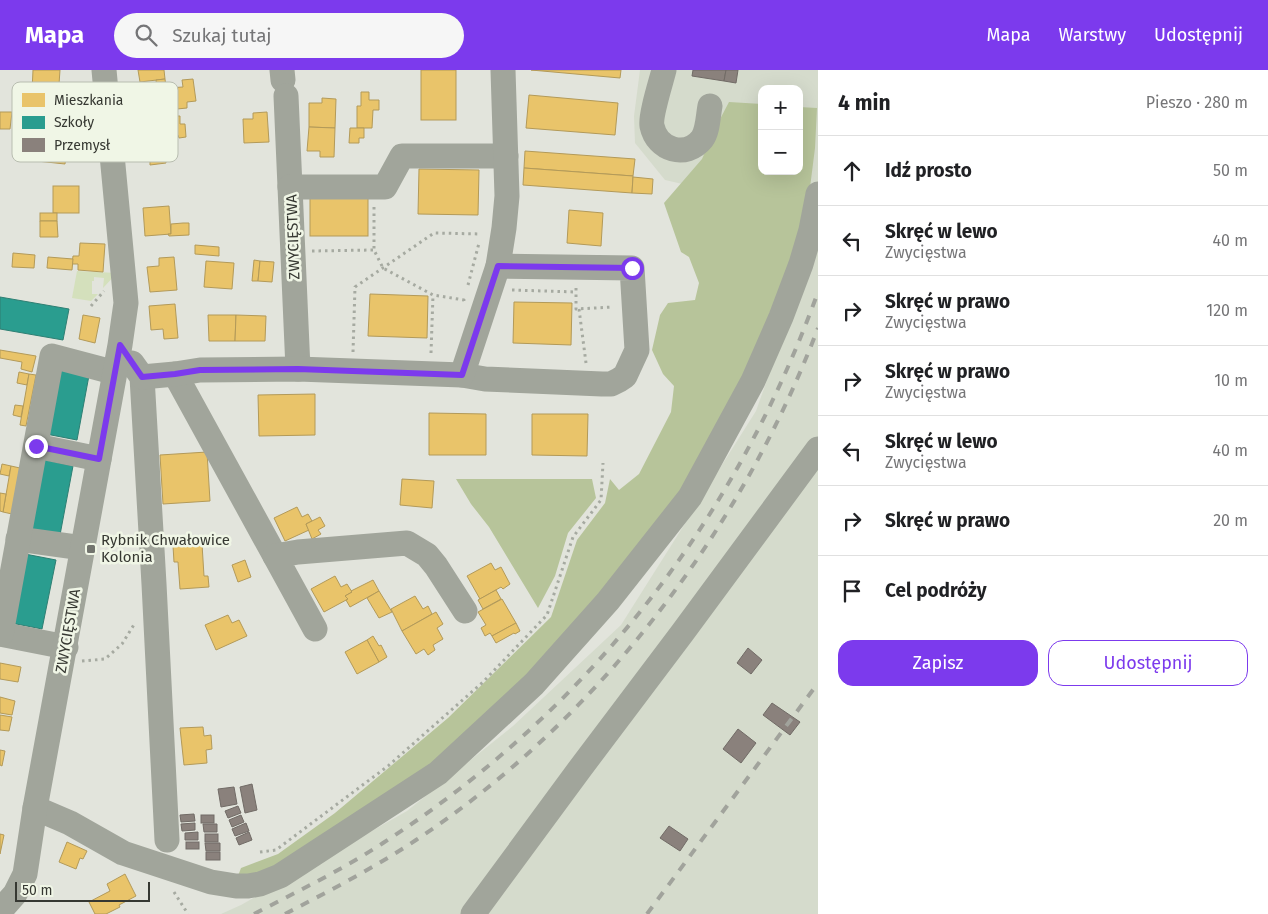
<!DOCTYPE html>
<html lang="pl">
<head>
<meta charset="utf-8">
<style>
	body { margin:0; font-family:"Fira Sans",sans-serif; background:#f6f6f6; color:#202124 }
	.controls { position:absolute; right:15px; top:15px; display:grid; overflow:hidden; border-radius:10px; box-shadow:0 5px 20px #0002 }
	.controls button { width:45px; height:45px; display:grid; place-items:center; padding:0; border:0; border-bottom:1px solid #e0e0e0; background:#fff; color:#202124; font:25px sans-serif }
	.scale { position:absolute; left:15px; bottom:12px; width:135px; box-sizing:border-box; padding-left:5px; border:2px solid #363832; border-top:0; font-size:14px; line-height:18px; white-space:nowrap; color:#363832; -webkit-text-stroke:4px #f0f6e6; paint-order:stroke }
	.stop { position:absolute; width:15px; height:15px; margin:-11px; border:4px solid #7c3aed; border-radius:50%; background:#fff }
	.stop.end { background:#7c3aed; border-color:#fff; box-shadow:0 1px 5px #0008 }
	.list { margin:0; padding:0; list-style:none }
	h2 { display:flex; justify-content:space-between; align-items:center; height:65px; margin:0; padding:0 20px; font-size:21px }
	h2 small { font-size:16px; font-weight:400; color:#757577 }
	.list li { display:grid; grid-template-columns:32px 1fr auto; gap:15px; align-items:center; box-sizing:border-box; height:70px; padding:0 20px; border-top:1px solid #e0e0e0 }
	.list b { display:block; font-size:19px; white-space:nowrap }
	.list p { margin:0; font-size:16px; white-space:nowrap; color:#757577 }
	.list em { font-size:16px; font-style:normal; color:#757577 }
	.actions { display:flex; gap:10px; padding:15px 20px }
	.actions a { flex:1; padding:11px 0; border:1px solid #7c3aed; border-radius:15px; text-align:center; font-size:18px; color:#7c3aed }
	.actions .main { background:#7c3aed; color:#fff }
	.icon { flex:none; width:28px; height:28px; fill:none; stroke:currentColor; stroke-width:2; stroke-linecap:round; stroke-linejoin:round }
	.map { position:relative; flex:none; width:818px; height:844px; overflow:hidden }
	header { display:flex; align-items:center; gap:30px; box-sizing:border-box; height:70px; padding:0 25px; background:#7c3aed; color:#fff }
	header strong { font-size:24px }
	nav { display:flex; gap:28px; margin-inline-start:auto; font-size:18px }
	.search { width:350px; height:45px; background:#f6f6f6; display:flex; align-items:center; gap:12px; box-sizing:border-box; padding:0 18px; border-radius:28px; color:#757577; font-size:19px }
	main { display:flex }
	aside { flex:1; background:#fff }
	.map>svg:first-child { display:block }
</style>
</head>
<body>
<header>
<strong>Mapa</strong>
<div class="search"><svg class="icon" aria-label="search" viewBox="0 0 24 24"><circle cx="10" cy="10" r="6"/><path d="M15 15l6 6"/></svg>Szukaj tutaj</div>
<nav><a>Mapa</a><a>Warstwy</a><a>Udostępnij</a></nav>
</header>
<main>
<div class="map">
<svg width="818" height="844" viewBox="0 0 818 844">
	<rect width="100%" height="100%" fill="#e2e4dc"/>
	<g fill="#d5dbcc" fill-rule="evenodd">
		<path d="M640 0H818V145L665 110 635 73 634 46ZM762 19H799V101H762Z"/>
		<polygon points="818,167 818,844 221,844 241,835 407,741 513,656 621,555 756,341"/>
	</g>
	<polygon fill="#d4e0bc" points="77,201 117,203 103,218 104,208 94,207 94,211 92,211 92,224 98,224 91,231 72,228"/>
	<g fill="#b7c49a">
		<polygon points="729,32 762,34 762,101 799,101 799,37 817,38 815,78 805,157 756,287 681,427 575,559 450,681 287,802 238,806 241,798 278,784 335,743 448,648 551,547 577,470 605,433 610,409 619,420 639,404 671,342 674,316 663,304 652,280 660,245 668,233 695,230 699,213 689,187 681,182 664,133 702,89 718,53"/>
		<polygon points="456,409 592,409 596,428 568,463 555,506 538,538 489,457 471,434"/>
	</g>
	<g fill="#e9c46a" stroke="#b39a59">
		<polygon points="33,0 60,0 57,43 31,43"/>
		<polygon points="138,0 164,0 165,9 140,12"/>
		<rect x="421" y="0" width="35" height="50"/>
		<polygon points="531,0 621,0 620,8"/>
		<polygon points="165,9 169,42 159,43 156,10"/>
		<polygon points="193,9 196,31 187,32 187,38 177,39 177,47 170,48 167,18 183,17 182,10"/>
		<polygon points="361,22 369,22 369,30 379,30 379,40 373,40 372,58 357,58 357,36 361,36"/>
		<polygon points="529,25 618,33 615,65 526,58"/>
		<polygon points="322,28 336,29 335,58 309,57 309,33 322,33"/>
		<polygon points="0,42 12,42 10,59 0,59"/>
		<polygon points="267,42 269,72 244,73 243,49 253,49 253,43"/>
		<polygon points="40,45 71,45 65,94 37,91"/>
		<polygon points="177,46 180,46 180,54 185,54 186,67 179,68 178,65 173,65 172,59 170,59 169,48"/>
		<polygon points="309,57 335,58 334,87 320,87 320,81 307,81"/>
		<polygon points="350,58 364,58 364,68 359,68 359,73 349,73"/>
		<polygon points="162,61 166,93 150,95 150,87 139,88 136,63"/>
		<polygon points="525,81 635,89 633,106 524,98"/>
		<polygon points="524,98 633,106 632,123 523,115"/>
		<polygon points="419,99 479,100 478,145 418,144"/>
		<polygon points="633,107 653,109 652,124 632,123"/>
		<rect x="53" y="116" width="26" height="27"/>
		<rect x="310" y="125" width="58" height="41"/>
		<polygon points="169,136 171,164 145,166 143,138"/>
		<polygon points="569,140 603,143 601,176 567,173"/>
		<rect x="40" y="143" width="17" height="8"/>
		<polygon points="40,151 57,151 58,167 40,167"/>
		<polygon points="183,153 189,153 189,165 169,166 168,164 171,164 171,154"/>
		<polygon points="80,173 105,174 103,202 78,200 78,194 72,194 73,186 79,186"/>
		<polygon points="195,175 219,177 219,186 195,184"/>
		<polygon points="13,183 35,185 34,198 12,197"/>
		<polygon points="48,187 73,189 72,200 47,198"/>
		<polygon points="174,187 177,220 150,222 147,197 159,196 159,188"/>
		<polygon points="254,190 260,191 258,211 252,211"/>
		<polygon points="206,191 234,193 232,219 204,217"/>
		<polygon points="260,191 274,192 272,212 258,211"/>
		<polygon points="370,224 428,226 427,268 368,266"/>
		<polygon points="514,232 572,233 571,275 513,273"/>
		<polygon points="175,234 178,268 164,269 163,259 151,260 149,236"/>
		<polygon points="83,245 100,248 95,273 79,269"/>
		<polygon points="208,245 236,245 235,271 209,271"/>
		<polygon points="236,245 266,246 265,271 235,271"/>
		<polygon points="0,280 36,286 32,302 21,299 22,292 0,288"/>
		<polygon points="19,302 29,304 27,315 17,313"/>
		<polygon points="29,304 36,305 26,356 20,355"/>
		<polygon points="315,324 315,365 259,366 258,325"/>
		<polygon points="15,335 23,336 21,347 13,345"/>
		<polygon points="429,343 486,344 486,385 429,385"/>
		<polygon points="532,344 588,344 587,386 532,385"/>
		<polygon points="207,382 210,431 163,434 160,385"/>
		<polygon points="2,394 11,396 9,406 0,404"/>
		<polygon points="11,396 20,398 12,444 3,442"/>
		<polygon points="402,409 434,411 432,438 400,435"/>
		<polygon points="0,423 6,424 3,442 0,441"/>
		<polygon points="297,437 302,447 308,444 312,451 306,454 309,460 285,471 274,448"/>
		<polygon points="320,447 325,456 318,460 321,464 312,469 306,454"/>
		<polygon points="202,474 204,506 208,506 209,517 180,519 178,492 174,492 173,476"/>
		<polygon points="245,490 251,507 238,512 232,495"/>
		<polygon points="491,493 495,500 501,497 510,514 503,519 501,517 480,529 467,506"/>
		<polygon points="335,506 341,517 347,514 352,522 345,526 348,529 324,542 311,519"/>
		<polygon points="373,510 379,521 350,537 346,530 348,529 345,526 352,522 351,521"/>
		<polygon points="496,520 501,529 483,539 478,530"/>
		<polygon points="379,521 392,542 379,548 367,528"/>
		<polygon points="415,526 423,539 428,536 432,544 402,561 391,539"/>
		<polygon points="502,529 516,553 492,566 490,563 485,566 481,558 486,555 478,542"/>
		<polygon points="436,542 443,554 437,558 443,569 433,575 435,580 428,585 424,579 416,584 402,561"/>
		<polygon points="228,545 232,553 239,550 247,566 216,580 205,555"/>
		<polygon points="516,553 520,561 515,564 514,563 496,573 492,566"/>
		<polygon points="373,566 379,576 381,575 387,587 379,592 367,570"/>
		<polygon points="367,570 379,592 357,604 345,582"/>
		<polygon points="0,593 21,597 18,612 0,609"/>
		<polygon points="0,627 15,631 12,645 0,643"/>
		<polygon points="0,645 12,647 9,661 0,660"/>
		<polygon points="203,657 204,666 211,665 212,679 206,680 207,693 184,695 180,658"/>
		<polygon points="0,680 5,681 2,696 0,695"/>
		<polygon points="0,764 4,765 0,784"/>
		<polygon points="67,772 87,781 83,789 80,788 76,799 59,792"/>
		<polygon points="125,804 136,826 119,835 120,837 106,844 95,844 89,832 110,821 107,814"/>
	</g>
	<g fill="#2a9d8f" stroke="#2e7f73">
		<polygon points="0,227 69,239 63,270 0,259"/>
		<polygon points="59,294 90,300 77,370 46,364"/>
		<polygon points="42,389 73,396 60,465 29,459"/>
		<polygon points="25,484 56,490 42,559 11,553"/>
	</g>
	<g fill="#8a817c" stroke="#716b66">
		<polygon points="693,0 726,0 724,11 692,6"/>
		<polygon points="726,0 738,0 736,13 724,11"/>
		<polygon points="748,578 762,590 751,604 737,593"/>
		<polygon points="772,633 800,652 790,665 763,645"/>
		<polygon points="738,659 756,673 741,693 723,679"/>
		<polygon points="252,714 257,740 245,743 240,717"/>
		<polygon points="234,717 237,734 221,737 218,719"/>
		<polygon points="238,736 241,743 228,748 225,741"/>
		<polygon points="194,744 195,751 181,752 180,745"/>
		<rect x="201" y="745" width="13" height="8"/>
		<polygon points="241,745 244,752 232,757 229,750"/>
		<polygon points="195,753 195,760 182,761 181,754"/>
		<polygon points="246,753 249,761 235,766 232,759"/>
		<polygon points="203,754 217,754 217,762 204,762"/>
		<polygon points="669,756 688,769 680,781 660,768"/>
		<polygon points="198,762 198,770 185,770 185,763"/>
		<polygon points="249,762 252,770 239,775 236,768"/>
		<rect x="205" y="764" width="13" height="8"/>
		<rect x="186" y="772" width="13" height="7"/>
		<polygon points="205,773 220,773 220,781 206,781"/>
		<rect x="206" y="782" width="14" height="8"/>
	</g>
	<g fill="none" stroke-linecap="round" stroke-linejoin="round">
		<g stroke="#a6aaa1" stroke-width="3" stroke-dasharray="2.5 4" stroke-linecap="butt">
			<polyline points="374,137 374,180 383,198 433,225 464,230 463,233"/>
			<polyline points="312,181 374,180"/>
			<polyline points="468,215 479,173"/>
			<polyline points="576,218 576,239 613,237"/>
			<polyline points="512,220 576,222"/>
			<polyline points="91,236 104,221"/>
			<polyline points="579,239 586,293"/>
			<polyline points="353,282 355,217 434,163 481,164"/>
			<polyline points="431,283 433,225"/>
			<polyline points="82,591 105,589 122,574 135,553"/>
			<polyline points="260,782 276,780 388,696 483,612 547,545 573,467 601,430 603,393"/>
			<polyline points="174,822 188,844"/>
		</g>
		<g stroke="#a1a59b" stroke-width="25">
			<polyline points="282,0 283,10"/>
			<path d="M664 0C661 12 650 46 652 56 657 80 686 89 702 69 708 61 708 46 710 36"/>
			<polyline points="286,26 290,117"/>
			<polyline points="132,293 142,307 154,514 167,770"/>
			<polyline points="298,299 290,117 385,117 402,86 506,86"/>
			<polyline points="175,304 275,486"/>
			<polyline points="462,305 485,309 602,314 611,314 619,310 625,306 637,280 632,198 498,196"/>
			<polyline points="142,307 175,304 200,300 298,299 462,305 498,196 504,158 507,126 503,0"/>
			<polyline points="36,376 99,389"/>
			<polyline points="18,469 83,478"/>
			<polyline points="315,559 275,486 298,482 407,473 427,485 436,496 465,541"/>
			<polyline points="0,564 66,577"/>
			<polyline points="1,564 52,286 105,300 114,304"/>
			<polyline points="35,738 70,753 123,783 211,812 236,816 248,816 260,814 280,806 438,703 534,614 608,531 690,427 753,311 781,247 801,194 811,160 818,124"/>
			<polyline points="0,841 15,824 25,804 35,738 120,275 126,233 104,0"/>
			<polyline points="473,844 579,700 683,562 818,379"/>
		</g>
		<g stroke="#a1a39c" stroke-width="4" stroke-dasharray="9 9" stroke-linecap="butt">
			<path d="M254 844C298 821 342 800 383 773 589 640 735 451 818 222"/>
			<path d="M285 844C329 821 374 798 416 770 598 650 741 461 818 258"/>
			<polyline points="647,844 818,613"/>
		</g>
	</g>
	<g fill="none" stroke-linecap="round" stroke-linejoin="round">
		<polyline stroke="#7c3aed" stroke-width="6" points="36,376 99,389 120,275 142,307 175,304 200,300 298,299 462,305 498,196 632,198"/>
	</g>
	<rect fill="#72746e" stroke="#f0f6e6" stroke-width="2" x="86" y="474" width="10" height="10" rx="2.5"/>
	<g text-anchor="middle" stroke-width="5" stroke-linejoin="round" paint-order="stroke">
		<g font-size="15" fill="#363832" stroke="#f0f6e6">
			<text transform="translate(293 167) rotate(-92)" y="5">ZWYCIĘSTWA</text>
			<text transform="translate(68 561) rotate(-80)" y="5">ZWYCIĘSTWA</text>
		</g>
		<g font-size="15" fill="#363832" stroke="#f0f6e6" text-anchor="start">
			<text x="101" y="475">Rybnik Chwałowice<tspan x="101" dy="17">Kolonia</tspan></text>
		</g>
	</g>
	<rect x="12" y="12" width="166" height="80" rx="8" fill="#f0f6e6" stroke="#b8bdb0" stroke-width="1"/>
	<rect x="22" y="23" width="23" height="14" fill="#e9c46a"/>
	<rect x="22" y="46" width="23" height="13" fill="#2a9d8f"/>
	<rect x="22" y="68" width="23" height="14" fill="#8a817c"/>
	<g font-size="14" fill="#363832">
		<text x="54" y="35">Mieszkania</text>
		<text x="54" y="57">Szkoły</text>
		<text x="54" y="80">Przemysł</text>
	</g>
</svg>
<div class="controls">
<button>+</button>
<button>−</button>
</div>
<div class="scale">50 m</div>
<div class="stop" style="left:632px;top:198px"></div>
<div class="stop end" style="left:36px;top:376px"></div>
</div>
<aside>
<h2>4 min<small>Pieszo · 280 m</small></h2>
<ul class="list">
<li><svg class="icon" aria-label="ahead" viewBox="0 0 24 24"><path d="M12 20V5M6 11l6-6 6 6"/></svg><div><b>Idź prosto</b></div><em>50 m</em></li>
<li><svg class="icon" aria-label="left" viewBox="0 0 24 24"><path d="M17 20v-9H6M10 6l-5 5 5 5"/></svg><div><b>Skręć w lewo</b><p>Zwycięstwa</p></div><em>40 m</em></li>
<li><svg class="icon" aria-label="right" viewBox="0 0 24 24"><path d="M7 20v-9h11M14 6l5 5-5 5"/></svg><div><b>Skręć w prawo</b><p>Zwycięstwa</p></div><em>120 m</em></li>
<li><svg class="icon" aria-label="right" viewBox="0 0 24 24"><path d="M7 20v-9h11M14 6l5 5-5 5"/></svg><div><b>Skręć w prawo</b><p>Zwycięstwa</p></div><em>10 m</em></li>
<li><svg class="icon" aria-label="left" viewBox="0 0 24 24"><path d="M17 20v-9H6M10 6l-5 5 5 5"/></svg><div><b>Skręć w lewo</b><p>Zwycięstwa</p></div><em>40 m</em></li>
<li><svg class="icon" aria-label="right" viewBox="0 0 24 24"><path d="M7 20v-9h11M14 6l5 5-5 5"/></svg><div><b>Skręć w prawo</b></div><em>20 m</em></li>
<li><svg class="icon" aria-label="arrive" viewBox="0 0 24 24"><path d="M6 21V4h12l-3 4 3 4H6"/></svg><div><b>Cel podróży</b></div></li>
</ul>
<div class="actions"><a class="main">Zapisz</a><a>Udostępnij</a></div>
</aside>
</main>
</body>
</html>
